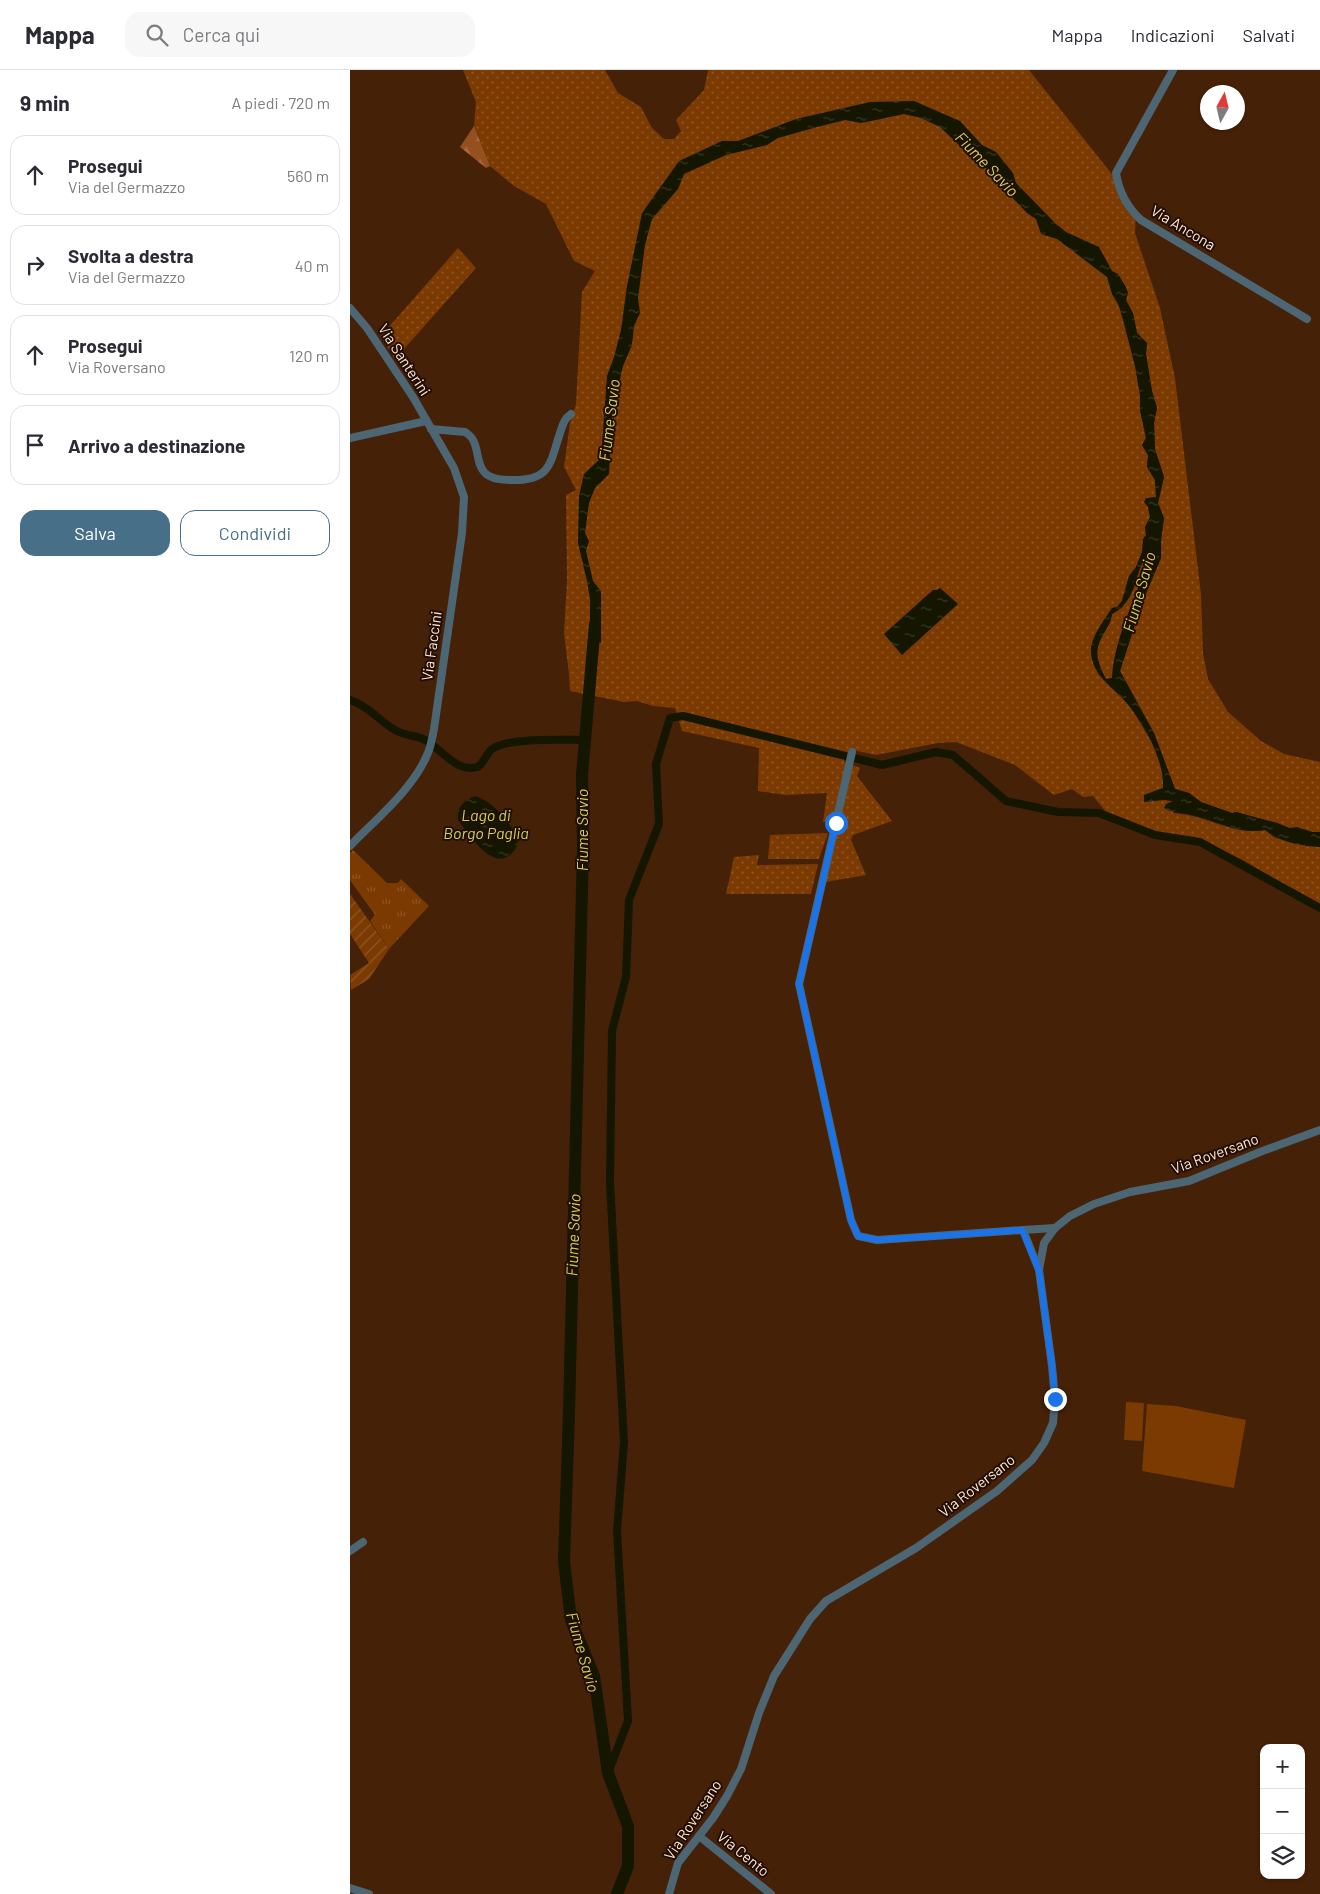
<!DOCTYPE html>
<html lang="it">
<head>
<meta charset="utf-8">
<style>
	body { margin:0; font-family:Barlow,sans-serif; background:#f7f7f7; color:#2b2b33 }
	.controls { position:absolute; right:15px; bottom:15px; display:grid; overflow:hidden; border-radius:10px; box-shadow:0 1px 4px #0004 }
	.controls button { width:45px; height:45px; display:grid; place-items:center; padding:0; border:0; border-bottom:1px solid #e1e1e2; background:#fff; color:#2b2b33; font:25px sans-serif }
	.compass { position:absolute; left:850px; top:15px; width:45px; height:45px; border-radius:50%; background:#fff; box-shadow:0 1px 4px #0004; rotate:8deg }
	.stop { position:absolute; width:15px; height:15px; margin:-11px; border:4px solid #1a73e8; border-radius:50%; background:#fff }
	.stop.end { background:#1a73e8; border-color:#fff; box-shadow:0 1px 5px #0008 }
	.list { margin:0; padding:0; list-style:none }
	h2 { display:flex; justify-content:space-between; align-items:center; height:65px; margin:0; padding:0 20px; font-size:21px }
	h2 small { font-size:16px; font-weight:400; color:#7c7c81 }
	.list li { display:grid; grid-template-columns:32px 1fr auto; gap:15px; align-items:center; box-sizing:border-box; height:80px; margin:0 10px 10px; padding:0 10px; border:1px solid #e1e1e2; border-radius:15px }
	.list b { display:block; font-size:19px; white-space:nowrap }
	.list p { margin:0; font-size:16px; white-space:nowrap; color:#7c7c81 }
	.list em { font-size:16px; font-style:normal; color:#7c7c81 }
	.actions { display:flex; gap:10px; padding:15px 20px }
	.actions a { flex:1; padding:11px 0; border:1px solid #476f88; border-radius:15px; text-align:center; font-size:18px; color:#476f88 }
	.actions .main { background:#476f88; color:#fff }
	.icon { flex:none; width:28px; height:28px; fill:none; stroke:currentColor; stroke-width:2; stroke-linecap:round; stroke-linejoin:round }
	.map { position:relative; flex:none; width:970px; height:1824px; overflow:hidden }
	header { display:flex; align-items:center; gap:30px; box-sizing:border-box; height:70px; padding:0 25px; background:#fff; border-bottom:1px solid #e1e1e2 }
	header strong { font-size:24px }
	nav { display:flex; gap:28px; margin-inline-start:auto; font-size:18px }
	.search { width:350px; height:45px; background:#f7f7f7; display:flex; align-items:center; gap:12px; box-sizing:border-box; padding:0 18px; border-radius:15px; color:#7c7c81; font-size:19px }
	main { display:flex }
	aside { flex:1; background:#fff }
	.map>svg:first-child { display:block }
</style>
</head>
<body>
<header>
<strong>Mappa</strong>
<div class="search"><svg class="icon" aria-label="search" viewBox="0 0 24 24"><circle cx="10" cy="10" r="6"/><path d="M15 15l6 6"/></svg>Cerca qui</div>
<nav><a>Mappa</a><a>Indicazioni</a><a>Salvati</a></nav>
</header>
<main>
<aside>
<h2>9 min<small>A piedi · 720 m</small></h2>
<ul class="list">
<li><svg class="icon" aria-label="ahead" viewBox="0 0 24 24"><path d="M12 20V5M6 11l6-6 6 6"/></svg><div><b>Prosegui</b><p>Via del Germazzo</p></div><em>560 m</em></li>
<li><svg class="icon" aria-label="right" viewBox="0 0 24 24"><path d="M7 20v-9h11M14 6l5 5-5 5"/></svg><div><b>Svolta a destra</b><p>Via del Germazzo</p></div><em>40 m</em></li>
<li><svg class="icon" aria-label="ahead" viewBox="0 0 24 24"><path d="M12 20V5M6 11l6-6 6 6"/></svg><div><b>Prosegui</b><p>Via Roversano</p></div><em>120 m</em></li>
<li><svg class="icon" aria-label="arrive" viewBox="0 0 24 24"><path d="M6 21V4h12l-3 4 3 4H6"/></svg><div><b>Arrivo a destinazione</b></div></li>
</ul>
<div class="actions"><a class="main">Salva</a><a>Condividi</a></div>
</aside>
<div class="map">
<svg width="970" height="1824" viewBox="0 0 970 1824">
	<defs>
		<pattern id="grass-dots" width="8" height="8" patternUnits="userSpaceOnUse" patternTransform="scale(1.25)"><rect width="8" height="8" fill="#7b3a02"/><path d="M2 2h.1M6 6h.1" fill="none" stroke="#8f5626" stroke-width="1.8" stroke-linecap="round"/></pattern>
		<pattern id="forest-firs" width="22" height="20" patternUnits="userSpaceOnUse" patternTransform="scale(1.25)"><rect width="22" height="20" fill="#96501f"/><path d="M5 1l3.5 6h-7zM16 11l3.5 6h-7z" fill="#a6693f"/></pattern>
		<pattern id="park-tufts" width="24" height="20" patternUnits="userSpaceOnUse" patternTransform="scale(1.25)"><rect width="24" height="20" fill="#7b3a02"/><path d="M3 7l-1-3M5 7V3M7 7l1-3M15 17l-1-3M17 17v-4M19 17l1-3" fill="none" stroke="#8f5626"/></pattern>
		<pattern id="garden-furrows" width="10" height="10" patternUnits="userSpaceOnUse" patternTransform="scale(1.25)"><rect width="10" height="10" fill="#7b3a02"/><path d="M-1 1l2-2M0 10L10 0M9 11l2-2" fill="none" stroke="#8f5626"/></pattern>
		<pattern id="water-ripples" width="26" height="14" patternUnits="userSpaceOnUse" patternTransform="scale(1.25)"><rect width="26" height="14" fill="#151600"/><path d="M2 4q2-2 4 0t4 0M15 11q2-2 4 0t4 0" fill="none" stroke="#383824"/></pattern>
	</defs>
	<rect width="100%" height="100%" fill="#452108"/>
	<g fill="url(#grass-dots)">
		<path d="M113 0H255L268 23 291 37 302 58 314 69H324L331 61 326 50 354 20 358 0H679L769 113 786 143 785 163 810 238 825 308 851 524 853 583 858 609 878 642 911 671 934 684 970 692V762H962L947 757 940 759 927 753 886 742 882 743 851 732 839 723 825 719 804 663 770 601 792 533 811 488V470L814 448 808 433 814 407 805 379 804 353 807 338 802 321 796 284 797 273 787 263 783 243 770 240 785 296 790 325V340L796 368 792 375 798 385 797 397 805 410 806 427 798 437 800 447 795 457 796 465 793 470 792 482 786 497 779 506 772 531 767 537 762 538 741 576 748 604 780 636 801 671 814 704 813 718 794 725 825 732 823 743C829 744 836 744 842 746 867 752 889 765 915 760L925 768 970 777V836L893 790 850 769 801 761 757 743 743 726 733 727 722 719 704 725 665 695 606 672 588 673 526 685 499 679 494 692 510 698 507 706 542 751 503 765 501 770 516 805 476 812 474 810 487 751 473 752 477 723 435 725 408 721 409 678 332 661 325 638 303 636 287 631 274 632 220 621 219 604 214 563 217 510 216 425 226 420 214 397 220 353 226 334 232 222 245 201 224 191 196 134 164 116 140 96 124 56 126 32Z"/>
		<polygon points="108,178 126,198 45,289 31,266"/>
		<path d="M797 483 800 484C788 526 765 563 762 608L755 609C747 590 743 582 754 563 758 556 761 552 762 544L772 538Z"/>
		<polygon points="478,763 469,789 418,789 420,765"/>
		<polygon points="409,785 407,795 468,794 461,824 376,824 384,787"/>
	</g>
	<polygon fill="url(#forest-firs)" points="124,56 140,96 136,98 110,77"/>
	<polygon fill="url(#park-tufts)" points="3,780 37,813 48,813 51,809 79,836 39,879 20,851 25,845 0,810 0,783"/>
	<polygon fill="url(#garden-furrows)" points="0,824 39,879 19,909 1,920 0,905 19,893 0,864"/>
	<g fill="#7b3a02">
		<polygon points="776,1332 794,1333 792,1371 774,1370"/>
		<polygon points="797,1334 826,1336 896,1350 884,1418 792,1401"/>
	</g>
	<g fill="url(#water-ripples)" fill-rule="evenodd">
		<path d="M564 31 610 51 632 75 646 82 663 103 666 113 705 153 716 162 749 177 762 201 768 204 776 217 778 223 776 230 783 243 787 263 797 273 796 284 802 321 807 338 804 353 805 379 814 407 808 433 814 448 811 470V488L792 533 770 601 804 663 825 719 839 723 851 732 882 743 886 742 927 753 940 758 947 757 962 762H970V777C950 776 931 772 915 760 888 765 866 750 841 745 831 743 823 743 814 738L816 734 823 731 814 730 794 732V725L813 718C814 690 797 659 780 637 766 618 740 606 741 579 742 565 755 549 762 538L767 537 772 531 779 506 786 497 792 482 793 469 796 465 795 457 800 447 798 437 794 432 796 428 806 427 805 410 797 397 798 385 792 375 796 368 790 340V325L785 296 773 248 768 234 762 224 757 207 707 169 691 164 686 149 677 143 657 122 647 106 626 91 590 57 571 48 554 44 526 50 511 53 495 50 467 57 428 68 417 75 376 85 334 104 328 119 302 149 295 175 288 228 290 243 284 256 282 275 273 296 262 344 259 404 245 418 239 433 235 463 239 471 236 481 243 511 251 521V573L238 568 240 561V529L237 511 228 473 229 426 234 404 251 388 257 306 264 287 271 260 277 216 292 143 329 91 372 71H388L446 49 520 32ZM798 483 800 484C788 527 765 563 762 608L756 609C747 591 743 581 754 563 758 556 761 552 762 544 790 528 782 505 798 483Z"/>
		<polygon points="590,518 608,534 552,585 534,564 583,520 587,520"/>
		<path d="M126 726C145 734 158 750 168 768 168 775 166 780 160 785 141 800 119 764 108 750 106 738 114 729 126 726Z"/>
	</g>
	<g fill="none" stroke-linecap="round" stroke-linejoin="round">
		<g stroke="#151600" stroke-width="8">
			<path d="M0 630C20 637 28 650 45 660 54 666 66 665 75 670 93 680 106 703 128 697 134 692 137 683 142 679 160 667 213 670 235 670"/>
			<polyline points="258,1703 278,1651 267,1461 274,1372 260,1113 262,961 276,907 279,830 309,754 306,694 320,648 333,646 532,695 586,682 603,685 656,731 708,742 749,743 805,765 850,772 970,838"/>
		</g>
		<polyline stroke="#151600" stroke-width="12" points="245,554 232,705 233,779 219,1342 214,1491 221,1550 244,1606 258,1703 278,1756 278,1796 267,1824"/>
		<g stroke="#4d6673" stroke-width="8">
			<path d="M823 0 766 103C769 122 777 137 791 150L957 249"/>
			<path d="M0 238 17 258 63 327 104 398 114 427 112 463 84 659C82 668 81 677 77 685 63 719 25 750 0 776"/>
			<path d="M81 359 115 362C118 364 122 367 123 370 129 380 126 394 135 403 142 410 155 410 164 410 201 410 200 393 210 363 213 354 214 349 221 344"/>
			<polyline points="0,368 76,351"/>
			<polyline points="502,682 449,914 501,1150 508,1166 527,1170 673,1160 689,1200"/>
			<polyline points="673,1160 705,1158"/>
			<polyline points="0,1481 13,1472"/>
			<polyline points="349,1766 421,1824"/>
			<polyline points="0,1818 19,1824"/>
			<polyline points="319,1824 328,1793 363,1748 377,1726 391,1699 409,1643 424,1606 460,1549 476,1531 566,1478 647,1421 682,1390 694,1373 703,1353 705,1329 702,1296 689,1200 694,1173 705,1158 720,1146 744,1134 780,1122 839,1111 910,1082 970,1060"/>
		</g>
	</g>
	<g fill="none" stroke-linecap="round" stroke-linejoin="round">
		<polyline stroke="#1a73e8" stroke-width="6" points="486,753 449,914 501,1150 508,1166 528,1170 672,1160 689,1200 702,1296 705,1329"/>
	</g>
	<g text-anchor="middle" stroke-width="4" stroke-linejoin="round" paint-order="stroke">
		<g font-size="15" fill="#ffe6d8" stroke="#220e03">
			<text transform="translate(833 158) rotate(31)" y="5">Via Ancona</text>
			<text transform="translate(54 290) rotate(57)" y="5">Via Santerini</text>
			<text transform="translate(82 576) rotate(-82)" y="5">Via Faccini</text>
			<text transform="translate(865 1084) rotate(-20)" y="5">Via Roversano</text>
			<text transform="translate(627 1416) rotate(-38)" y="5">Via Roversano</text>
			<text transform="translate(343 1750) rotate(-57)" y="5">Via Roversano</text>
			<text transform="translate(393 1784) rotate(39)" y="5">Via Cento</text>
		</g>
		<g font-size="16" font-style="italic" fill="#cbd25c" stroke="#220e03">
			<text transform="translate(637 94) rotate(46)" y="6">Fiume Savio</text>
			<text transform="translate(259 350) rotate(-83)" y="6">Fiume Savio</text>
			<text transform="translate(789 522) rotate(-74)" y="6">Fiume Savio</text>
			<text x="136" y="751">Lago di<tspan x="136" dy="18">Borgo Paglia</tspan></text>
			<text transform="translate(232 760) rotate(-90)" y="6">Fiume Savio</text>
			<text transform="translate(223 1165) rotate(-88)" y="6">Fiume Savio</text>
			<text transform="translate(233 1582) rotate(74)" y="6">Fiume Savio</text>
		</g>
	</g>
</svg>
<div class="controls">
<button>+</button>
<button>−</button>
<button><svg class="icon" aria-label="layers" viewBox="0 0 24 24"><path d="M12 4l9 5-9 5-9-5zM3 14l9 5 9-5"/></svg></button>
</div>
<svg class="compass" viewBox="-18 -18 36 36"><path d="M0-13l5 13h-10z" fill="#e53935"/><path d="M0 13l5-13h-10z" fill="#7c7c81"/></svg>
<div class="stop" style="left:486px;top:753px"></div>
<div class="stop end" style="left:705px;top:1329px"></div>
</div>
</main>
</body>
</html>
